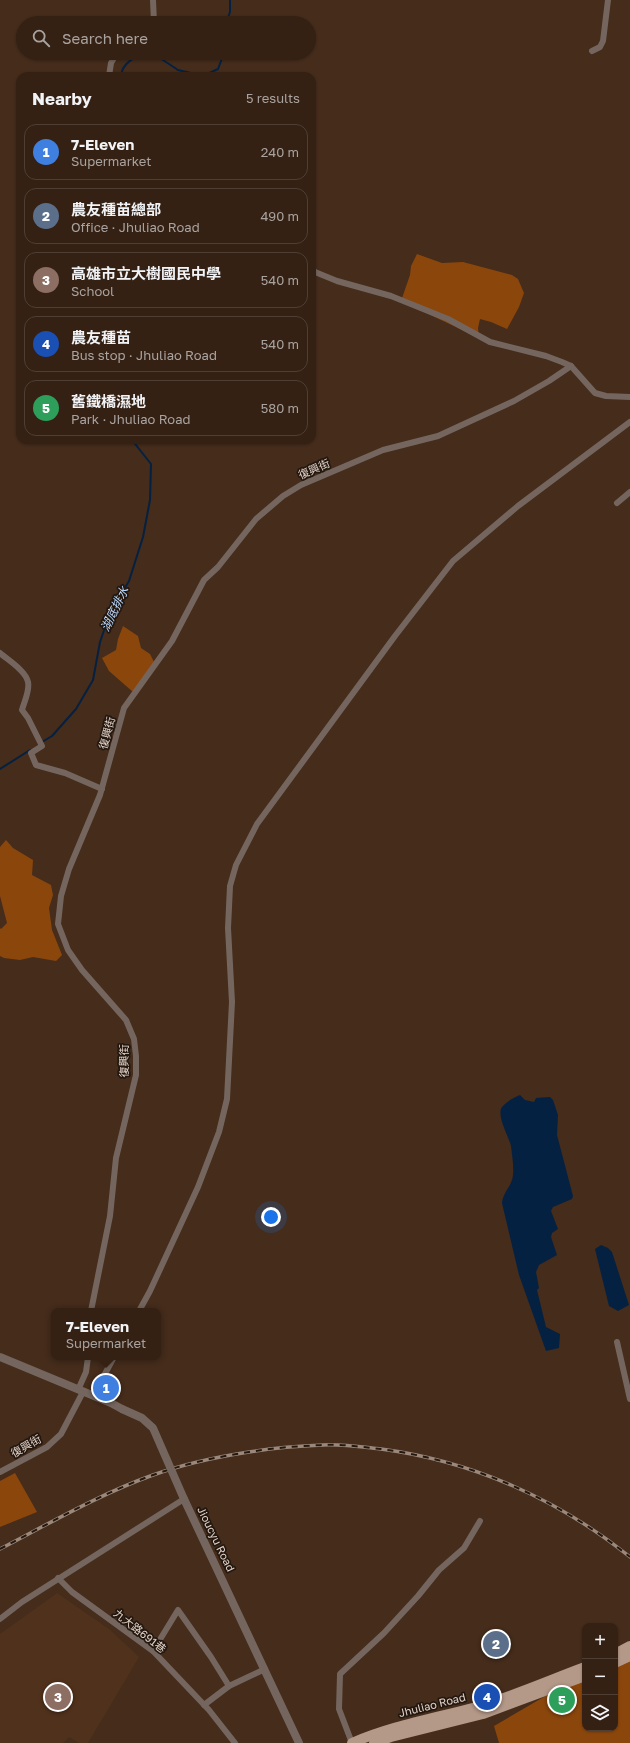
<!DOCTYPE html>
<html lang="en">
<head>
<meta charset="utf-8">
<style>
	body { margin:0; font-family:"Golos Text","Noto Sans TC",sans-serif; background:#3f2e22; color:#f1f3f6 }
	.controls { position:absolute; right:12px; bottom:12px; display:grid; overflow:hidden; border-radius:8px; box-shadow:0 1px 3px #0004 }
	.controls button { width:36px; height:36px; display:grid; place-items:center; padding:0; border:0; border-bottom:1px solid #4e3e34; background:#342114; color:#f1f3f6; font:20px sans-serif }
	.you { position:absolute; left:271px; top:1217px; width:14px; height:14px; margin:-10px; border:3px solid #fff; border-radius:50%; background:#1a73e8; box-shadow:0 0 0 6px #1a73e833 }
	.badge { display:grid; place-items:center; width:26px; height:26px; border-radius:50%; background:#87bbfc; color:#fff; font-size:13px; font-weight:700 }
	.pin { position:absolute; translate:-50% -50%; border:2px solid #fff; box-shadow:0 1px 4px #0006 }
	.popup { position:absolute; left:51px; top:1308px; width:110px; height:52px; box-sizing:border-box; display:grid; place-content:center; border-radius:8px; background:#342114; filter:drop-shadow(0 1px 3px #0005); font-size:13px; white-space:nowrap; color:#a9a3a0 }
	.popup b { font-size:15px; color:#f1f3f6 }
	.popup::after { content:''; position:absolute; left:50%; top:100%; margin-left:-8px; border:8px solid transparent; border-top-color:#342114 }
	.list { margin:0; padding:0; list-style:none }
	h2 { display:flex; justify-content:space-between; align-items:center; height:52px; margin:0; padding:0 16px; font-size:17px }
	h2 small { font-size:13px; font-weight:400; color:#a9a3a0 }
	.list li { display:grid; grid-template-columns:26px 1fr auto; gap:12px; align-items:center; box-sizing:border-box; height:56px; margin:0 8px 8px; padding:0 8px; border:1px solid #4e3e34; border-radius:12px }
	.list b { display:block; font-size:15px; white-space:nowrap }
	.list p { margin:0; font-size:13px; white-space:nowrap; color:#a9a3a0 }
	.list em { font-size:13px; font-style:normal; color:#a9a3a0 }
	.icon { flex:none; width:22px; height:22px; fill:none; stroke:currentColor; stroke-width:2; stroke-linecap:round; stroke-linejoin:round }
	.map { position:relative; flex:none; width:630px; height:1743px; overflow:hidden }
	.search { position:absolute; background:#342114; box-shadow:0 1px 3px #0004; left:16px; top:16px; width:300px; height:44px; display:flex; align-items:center; gap:10px; box-sizing:border-box; padding:0 14px; border-radius:22px; color:#a9a3a0; font-size:15px }
	.panel { position:absolute; background:#342114; box-shadow:0 1px 3px #0004; left:16px; top:72px; width:300px; height:372px; border-radius:12px }
	.map>svg:first-child { display:block }
</style>
</head>
<body>
<div class="map">
<svg width="630" height="1743" viewBox="0 0 630 1743">
	<rect width="100%" height="100%" fill="#452c1b"/>
	<polygon fill="#50311c" points="57,1593 109,1629 139,1657 88,1743 79,1743 69,1737 63,1743 0,1743 0,1634"/>
	<g fill="#8b460c">
		<polygon points="417,254 442,263 463,262 512,275 518,279 524,293 519,307 507,329 491,322 480,319 478,328 479,338 401,301 410,275 411,266"/>
		<polygon points="123,626 138,636 141,648 150,654 154,662 133,692 109,671 102,658 116,650 118,639"/>
		<polygon points="6,840 13,848 33,860 32,875 51,885 53,895 49,908 52,930 62,955 56,961 33,957 20,960 4,958 0,956 0,928 1,929 7,923 0,896 0,847"/>
		<polygon points="15,1473 37,1512 0,1527 0,1481"/>
		<polygon points="630,1647 630,1743 499,1743 494,1726 585,1673 585,1728 615,1728 615,1656"/>
	</g>
	<g fill="#052142">
		<path d="M520 1095 525 1100 534 1102 536 1098 550 1097 553 1100 558 1115 557 1135 573 1196 572 1199 553 1207 551 1211 558 1229 552 1233 551 1237 557 1255 539 1265 536 1272 539 1288 537 1290 546 1327 560 1334 559 1348 546 1351 519 1275 502 1203C503 1192 512 1186 513 1175 514 1166 512 1155 511 1146 509 1137 496 1115 502 1107 505 1103 514 1097 520 1095Z"/>
		<polygon points="601,1245 608,1248 612,1252 629,1305 618,1311 609,1306 595,1249"/>
	</g>
	<g fill="none" stroke-linecap="round" stroke-linejoin="round">
		<g stroke="#052142" stroke-width="2">
			<polyline points="226,23 230,12 230,0"/>
			<path d="M121 76C122 64 134 56 145 55L149 58H160L178 70 203 76 218 69 224 53"/>
			<polyline points="42,742 52,736 76,709 93,680 100,642 110,613 129,581 143,537 150,500 151,464 132,440"/>
			<polyline points="0,769 30,750"/>
		</g>
		<g stroke="#74665e" stroke-width="6">
			<polyline points="153,0 154,23"/>
			<polyline points="592,51 600,47 603,41 608,0"/>
			<polyline points="109,76 111,63 117,53"/>
			<polyline points="312,268 315,272 337,281 391,296 448,319 490,342 546,356 562,362 571,366 595,393 606,396 630,397"/>
			<polyline points="617,503 630,492"/>
			<path d="M0 653C8 660 26 671 28 682 30 691 24 702 22 710L28 718 42 746 31 753 36 765 65 773 102 789"/>
			<polyline points="91,1311 110,1216 116,1158 136,1075 136,1056 134,1039 126,1020 82,970 68,950 58,924 61,896 69,869 100,795 124,708 172,641 204,580 218,567 256,519 283,496 301,485 383,450 438,436 514,401 549,381 571,366"/>
			<polyline points="139,1311 150,1291 198,1187 219,1132 227,1099 232,1002 228,928 230,886 236,865 257,824 395,636 453,561 518,506 630,422"/>
			<polyline points="617,1342 630,1399"/>
			<polyline points="78,1390 86,1372 88,1357"/>
			<polyline points="93,1396 114,1357"/>
			<polyline points="0,1472 47,1447 61,1434 83,1392"/>
			<polyline points="58,1578 72,1592 153,1651 209,1710 235,1743"/>
			<polyline points="0,1619 22,1602 184,1499"/>
			<polyline points="153,1651 178,1610 211,1657 229,1686"/>
			<polyline points="204,1705 229,1686 265,1669"/>
			<polyline points="352,1743 339,1709 340,1674 384,1633 418,1596 439,1570 464,1548 480,1521"/>
		</g>
		<g stroke="#74665e" stroke-width="8">
			<polyline points="0,1357 111,1403 122,1409"/>
			<polyline points="184,1499 299,1743"/>
		</g>
		<g stroke="#b49988" stroke-width="10">
			<polyline points="615,1654 630,1646"/>
			<polyline points="615,1663 630,1656"/>
			<path d="M352 1743C393 1725 437 1718 480 1706 516 1695 550 1680 585 1667"/>
			<polyline points="374,1743 391,1737 483,1714 585,1676"/>
		</g>
		<g stroke="#9c887b" stroke-width="3.5">
			<path id="rail" d="M0 1549C50 1523 100 1494 153 1475 184 1464 216 1457 249 1452 273 1448 298 1446 323 1445 342 1444 362 1447 381 1449 472 1461 558 1499 630 1557"/>
		</g>
		<use href="#rail" stroke="#231810" stroke-width="2" stroke-dasharray="6" stroke-linecap="butt"/>
		<polyline stroke="#74665e" stroke-width="8" points="122,1409 142,1418 153,1428 184,1499"/>
	</g>
	<g text-anchor="middle" stroke-width="3.5" stroke-linejoin="round" paint-order="stroke">
		<g font-size="11" fill="#e2d1c7" stroke="#231810">
			<text transform="translate(314 469) rotate(-24)" y="4">復興街</text>
			<text transform="translate(107 733) rotate(-75)" y="4">復興街</text>
			<text transform="translate(124 1061) rotate(-90)" y="4">復興街</text>
			<text transform="translate(26 1446) rotate(-30)" y="4">復興街</text>
			<text transform="translate(216 1539) rotate(64)" y="4">Jioucyu Road</text>
			<text transform="translate(140 1631) rotate(38)" y="4">九大路691巷</text>
			<text transform="translate(432 1705) rotate(-14)" y="4">Jhuliao Road</text>
		</g>
		<g font-size="12" font-style="italic" fill="#bbd7fc" stroke="#231810">
			<text transform="translate(115 609) rotate(-64)" y="4">湖底排水</text>
		</g>
	</g>
</svg>
<div class="controls">
<button>+</button>
<button>−</button>
<button><svg class="icon" aria-label="layers" viewBox="0 0 24 24"><path d="M12 4l9 5-9 5-9-5zM3 14l9 5 9-5"/></svg></button>
</div>
<div class="you"></div>
<div class="pin badge" style="left:106px;top:1388px;background:#3f7fe0">1</div>
<div class="popup"><b>7-Eleven</b>Supermarket</div>
<div class="pin badge" style="left:496px;top:1644px;background:#5c6f8a">2</div>
<div class="pin badge" style="left:58px;top:1697px;background:#8d6e63">3</div>
<div class="pin badge" style="left:487px;top:1697px;background:#1a4fb4">4</div>
<div class="pin badge" style="left:562px;top:1700px;background:#2e9e5b">5</div>
<div class="search"><svg class="icon" aria-label="search" viewBox="0 0 24 24"><circle cx="10" cy="10" r="6"/><path d="M15 15l6 6"/></svg>Search here</div>
<section class="panel">
<h2>Nearby<small>5 results</small></h2>
<ul class="list">
<li><span class="badge" style="background:#3f7fe0">1</span><div><b>7-Eleven</b><p>Supermarket</p></div><em>240 m</em></li>
<li><span class="badge" style="background:#5c6f8a">2</span><div><b>農友種苗總部</b><p>Office · Jhuliao Road</p></div><em>490 m</em></li>
<li><span class="badge" style="background:#8d6e63">3</span><div><b>高雄市立大樹國民中學</b><p>School</p></div><em>540 m</em></li>
<li><span class="badge" style="background:#1a4fb4">4</span><div><b>農友種苗</b><p>Bus stop · Jhuliao Road</p></div><em>540 m</em></li>
<li><span class="badge" style="background:#2e9e5b">5</span><div><b>舊鐵橋濕地</b><p>Park · Jhuliao Road</p></div><em>580 m</em></li>
</ul>
</section>
</div>
</body>
</html>
